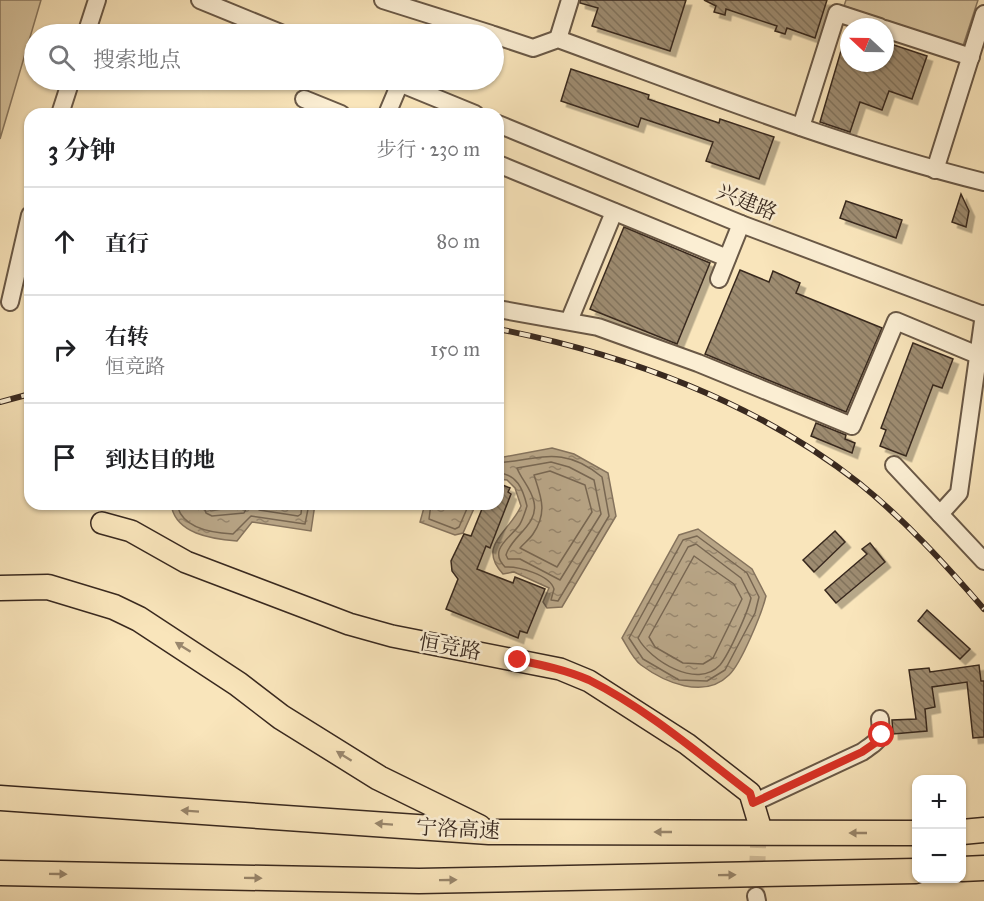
<!DOCTYPE html>
<html lang="zh">
<head>
<meta charset="utf-8">
<style>
	body { margin:0; font-family:"IM FELL Great Primer","Noto Serif SC",serif; background:#f2f2f2; color:#202124 }
	.controls { position:absolute; right:18px; bottom:18px; display:grid; overflow:hidden; border-radius:12px; box-shadow:0 2px 4px #0004 }
	.controls button { width:54px; height:54px; display:grid; place-items:center; padding:0; border:0; border-bottom:2px solid #e0e0e0; background:#fff; color:#202124; font:30px sans-serif }
	.compass { position:absolute; left:840px; top:18px; width:54px; height:54px; border-radius:50%; background:#fff; box-shadow:0 2px 4px #0004; rotate:292deg }
	.stop { position:absolute; width:18px; height:18px; margin:-14px; border:4px solid #d93025; border-radius:50%; background:#fff }
	.stop.end { background:#d93025; border-color:#fff; box-shadow:0 2px 6px #0008 }
	.list { margin:0; padding:0; list-style:none }
	h2 { display:flex; justify-content:space-between; align-items:center; height:78px; margin:0; padding:0 24px; font-size:26px }
	h2 small { font-size:20px; font-weight:400; color:#757577 }
	.list li { display:grid; grid-template-columns:39px 1fr auto; gap:18px; align-items:center; box-sizing:border-box; height:108px; padding:0 24px; border-top:2px solid #e0e0e0 }
	.list b { display:block; font-size:22px; white-space:nowrap }
	.list p { margin:0; font-size:20px; white-space:nowrap; color:#757577 }
	.list em { font-size:20px; font-style:normal; color:#757577 }
	.icon { flex:none; width:33px; height:33px; fill:none; stroke:currentColor; stroke-width:2; stroke-linecap:round; stroke-linejoin:round }
	.map { position:relative; flex:none; width:984px; height:901px; overflow:hidden }
	.search { position:absolute; background:#fff; box-shadow:0 2px 4px #0004; left:24px; top:24px; width:480px; height:66px; display:flex; align-items:center; gap:15px; box-sizing:border-box; padding:0 21px; border-radius:33px; color:#757577; font-size:22px }
	.panel { position:absolute; background:#fff; box-shadow:0 2px 4px #0004; left:24px; top:108px; width:480px; height:402px; border-radius:18px }
	.map>svg:first-child { display:block }
</style>
</head>
<body>
<div class="map">
<svg width="984" height="901" viewBox="0 0 984 901">
	<defs>
		<pattern id="water-ripples" width="26" height="14" patternUnits="userSpaceOnUse" patternTransform="scale(1.5)"><rect width="26" height="14" fill="#b8a586"/><path d="M2 4q2-2 4 0t4 0M15 11q2-2 4 0t4 0" fill="none" stroke="#97866d"/></pattern>
		<pattern id="building-back-hatch" width="6" height="6" patternUnits="userSpaceOnUse" patternTransform="scale(1.5)"><rect width="6" height="6" fill="#9d8b70"/><path d="M-1 5l2 2M0 0l6 6M5-1l2 2" fill="none" stroke="#81725b"/></pattern>
		<filter id="shadow"><feDropShadow dx="5.5" dy="5.5" stdDeviation="0" flood-color="#0004"/></filter>
	</defs>
	<rect width="100%" height="100%" fill="#f9e5bb"/>
	<filter id="stains"><feTurbulence type="fractalNoise" baseFrequency=".00333" numOctaves="4"/><feColorMatrix values="0 0 0 0 .2 0 0 0 0 .09 0 0 0 0 .02 0 0 0 .5 -.17"/></filter>
	<radialGradient id="worn" r=".72"><stop offset=".6" stop-color="#630" stop-opacity="0"/><stop offset="1" stop-color="#630" stop-opacity=".3"/></radialGradient>
	<g fill="#d8c5a0" stroke="#887760" stroke-width="1.5">
		<polygon points="0,0 41,0 0,139"/>
		<polygon points="846,0 978,0 963,46 844,6"/>
	</g>
	<g fill="url(#water-ripples)" stroke="#85735d" stroke-width="1.5">
		<path d="M552 448 574 454 608 473 616 516 562 607 547 608 543 602 549 588 514 572 503 574C476 545 510 532 521 506L515 488 507 480 498 479V458Z"/>
		<path d="M171 504H207L211 511 251 504H315L311 531 252 522 237 541C212 539 175 534 171 504Z"/>
		<polygon points="425,504 476,504 463,533 455,535 420,522"/>
		<path d="M698 529 752 569 766 596C762 613 741 664 729 675 704 700 664 682 641 665 633 659 627 646 622 638L679 535Z"/>
	</g>
	<g fill="none" stroke-linecap="round" stroke-linejoin="round">
		<g stroke="#786752" stroke-width="1.5">
			<path d="M551 462 569 467 594 480 601 514 560 580 520 559H508L506 555C511 536 539 525 534 502 531 488 521 479 517 468Z"/>
			<path d="M498 463C540 459 564 445 602 477L609 516 558 601 551 600 554 589C550 575 518 566 505 567 487 549 512 537 520 524 523 519 525 512 527 506 523 489 517 474 498 473"/>
			<path d="M550 471 585 485 592 512 557 567 520 548C524 543 530 539 533 534 548 512 541 497 534 475Z"/>
			<path d="M177 504C181 528 213 533 233 534L251 516 305 524 309 504"/>
			<polyline points="203,504 206,513 212,516 244,513 249,504"/>
			<polyline points="257,504 259,510 298,516 301,514 302,504"/>
			<polyline points="431,504 429,519 455,529 459,527 469,504"/>
			<polygon points="697,536 747,573 759,597 755,613 725,670 707,681 679,680 643,659 629,638 683,540"/>
			<path d="M696 544 741 578 751 598C748 612 729 654 720 665 697 690 650 660 638 638L688 547Z"/>
			<polygon points="694,556 734,584 742,599 713,658 703,664 683,663 655,647 649,637"/>
		</g>
	</g>
	<g fill="url(#building-back-hatch)" stroke="#39291f" stroke-width="1.5" filter="url(#shadow)">
		<polygon points="580,0 686,0 670,51 592,26 598,8 580,3"/>
		<polygon points="704,0 827,0 815,38 787,28 785,34 775,31 777,26 726,9 725,15 714,12 716,6"/>
		<polygon points="846,34 849,35 849,63 885,63 885,42 927,56 912,99 889,91 882,110 860,102 850,132 820,122"/>
		<polygon points="571,69 649,95 648,99 719,123 720,119 774,137 759,179 706,161 713,142 641,118 638,127 561,101"/>
		<polygon points="961,194 969,211 966,227 952,222"/>
		<polygon points="846,201 902,220 896,238 840,218"/>
		<polygon points="624,227 710,263 677,344 590,309"/>
		<polygon points="740,270 769,282 773,271 800,283 796,293 882,328 846,412 705,354"/>
		<polygon points="913,343 953,359 942,388 933,385 906,456 880,446 886,430 881,428"/>
		<polygon points="816,423 846,435 845,439 855,443 852,453 811,436"/>
		<polygon points="498,483 510,488 508,492 511,494 490,548 486,546 477,569 513,583 515,577 545,589 527,633 520,631 518,638 446,609 458,579 452,571 451,561 464,534 471,536 484,504 498,504"/>
		<polygon points="835,531 845,542 814,572 803,560"/>
		<polygon points="870,543 885,562 836,603 825,590 867,554 862,549"/>
		<polygon points="927,610 970,649 960,659 918,621"/>
		<polygon points="979,665 981,681 984,681 984,737 973,738 967,682 932,687 935,707 925,709 927,731 893,734 892,720 916,719 909,670 929,668 930,672"/>
	</g>
	<g fill="none" stroke-linecap="round" stroke-linejoin="round">
		<polyline stroke="#d3bf9c" stroke-width="16" stroke-dasharray="16 8" stroke-linecap="butt" points="756,896 759,823"/>
		<g stroke="#695846" stroke-width="20">
			<g id="minor">
				<polyline points="200,0 283,34"/>
				<polyline points="383,0 491,34"/>
				<polyline points="885,29 971,57"/>
				<polyline points="86,34 97,0"/>
				<path d="M494 35 533 48 558 39C698 90 839 146 984 182"/>
				<polyline points="558,39 570,0"/>
				<polyline points="392,80 475,114"/>
				<polyline points="304,99 341,114"/>
				<polyline points="60,114 71,80"/>
				<polyline points="387,114 400,83"/>
				<polyline points="498,124 741,224 983,315"/>
				<polyline points="801,127 837,13 880,27"/>
				<polyline points="498,164 727,258"/>
				<polyline points="935,170 984,14"/>
				<polyline points="719,279 741,224"/>
				<polyline points="10,302 30,215"/>
				<polyline points="498,309 598,327 698,363 852,426 896,321 980,356"/>
				<polyline points="569,321 614,212"/>
				<polyline points="894,465 984,561"/>
				<polyline points="940,514 959,493 984,314"/>
				<path d="M753 803 862 752C879 740 882 740 880 719"/>
				<polyline points="756,896 757,901"/>
			</g>
		</g>
		<g stroke="#39291f" stroke-width="24">
			<polyline id="major" points="102,523 131,531 186,562 349,624 392,636 560,669 589,681 687,744 750,793 759,823"/>
		</g>
		<g stroke="#39291f" stroke-width="27">
			<g id="highway">
				<polyline points="0,588 48,587 114,607 139,619 238,684 281,717 379,778 479,827"/>
				<polyline points="0,798 489,832 916,833"/>
				<polyline points="962,832 984,830"/>
				<polyline points="962,869 984,868"/>
				<polyline points="0,873 419,881 916,871"/>
			</g>
		</g>
		<use href="#minor" stroke="#fbeed3" stroke-width="16"/>
		<use href="#major" stroke="#f9e5bb" stroke-width="21"/>
		<use href="#highway" stroke="#f9e5bb" stroke-width="24"/>
		<g stroke="#39291f" stroke-width="6">
			<g id="rail">
				<path d="M498 329C625 354 756 402 859 483 905 520 945 564 984 609"/>
				<polyline points="0,402 30,394"/>
			</g>
		</g>
		<use href="#rail" stroke="#fbeed3" stroke-width="4" stroke-dasharray="11" stroke-linecap="butt"/>
	</g>
	<defs><path id="oneway-solid" d="M-6-.8H1V-3.2L6.5 0L1 3.2V.8H-6Z" transform="scale(1.5)"/></defs>
	<g fill="#99876d">
		<use href="#oneway-solid" transform="translate(183 647) rotate(-148)"/>
		<use href="#oneway-solid" transform="translate(344 756) rotate(-148)"/>
		<use href="#oneway-solid" transform="translate(190 811) rotate(-176)"/>
		<use href="#oneway-solid" transform="translate(384 824) rotate(-176)"/>
		<use href="#oneway-solid" transform="translate(663 832) rotate(-180)"/>
		<use href="#oneway-solid" transform="translate(858 833) rotate(-180)"/>
		<use href="#oneway-solid" transform="translate(58 874) rotate(1)"/>
		<use href="#oneway-solid" transform="translate(727 875) rotate(-1)"/>
		<use href="#oneway-solid" transform="translate(253 878) rotate(1)"/>
		<use href="#oneway-solid" transform="translate(448 880) rotate(-1)"/>
	</g>
	<g fill="none" stroke-linecap="round" stroke-linejoin="round">
		<path stroke="#d93025" stroke-width="8" d="M518 660C542 665 566 670 589 680 647 709 699 754 750 793L753 803 862 752 878 741 882 735"/>
	</g>
	<g text-anchor="middle" stroke-width="5" stroke-linejoin="round" paint-order="stroke">
		<g font-size="21" fill="#39291f" stroke="#fbeed3">
			<text transform="translate(747 202) rotate(22)" y="7">兴建路</text>
			<text transform="translate(450 647) rotate(10)" y="7">恒竞路</text>
			<text transform="translate(458 829) rotate(3)" y="7">宁洛高速</text>
		</g>
	</g>
	<rect width="100%" height="100%" filter="url(#stains)"/>
	<rect width="100%" height="100%" fill="url(#worn)"/>
</svg>
<div class="controls">
<button>+</button>
<button>−</button>
</div>
<svg class="compass" viewBox="-18 -18 36 36"><path d="M0-13l5 13h-10z" fill="#e53935"/><path d="M0 13l5-13h-10z" fill="#757577"/></svg>
<div class="stop" style="left:882px;top:735px"></div>
<div class="stop end" style="left:518px;top:660px"></div>
<div class="search"><svg class="icon" aria-label="search" viewBox="0 0 24 24"><circle cx="10" cy="10" r="6"/><path d="M15 15l6 6"/></svg>搜索地点</div>
<section class="panel">
<h2>3 分钟<small>步行 · 230 m</small></h2>
<ul class="list">
<li><svg class="icon" aria-label="ahead" viewBox="0 0 24 24"><path d="M12 20V5M6 11l6-6 6 6"/></svg><div><b>直行</b></div><em>80 m</em></li>
<li><svg class="icon" aria-label="right" viewBox="0 0 24 24"><path d="M7 20v-9h11M14 6l5 5-5 5"/></svg><div><b>右转</b><p>恒竞路</p></div><em>150 m</em></li>
<li><svg class="icon" aria-label="arrive" viewBox="0 0 24 24"><path d="M6 21V4h12l-3 4 3 4H6"/></svg><div><b>到达目的地</b></div></li>
</ul>
</section>
</div>
</body>
</html>
